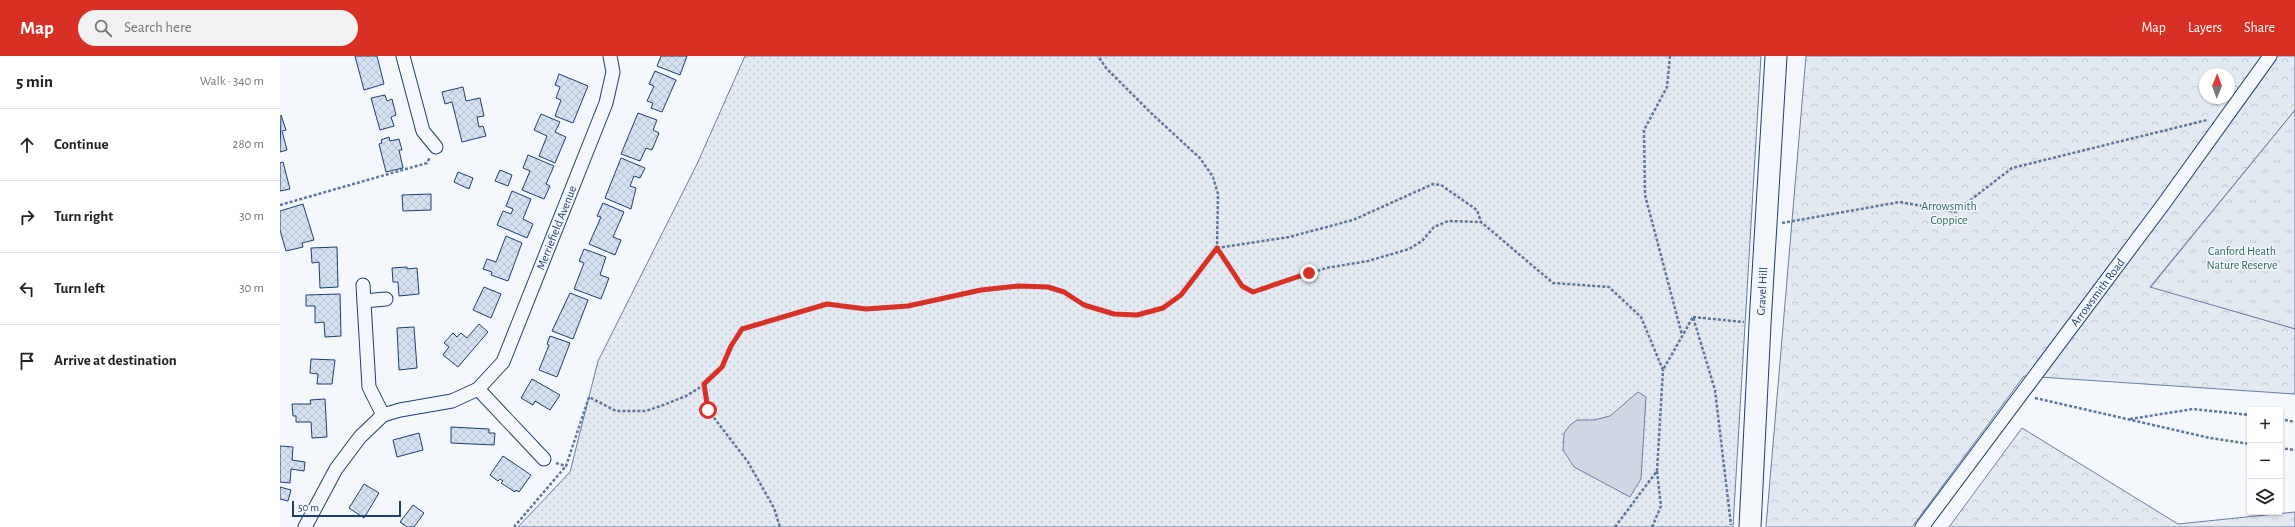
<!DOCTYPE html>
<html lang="en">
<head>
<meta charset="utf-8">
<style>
	body { margin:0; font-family:"Alegreya Sans",sans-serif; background:#f2f2f2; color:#222 }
	.controls { position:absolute; right:12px; bottom:12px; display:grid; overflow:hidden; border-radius:4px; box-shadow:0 1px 3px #0004 }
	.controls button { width:36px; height:36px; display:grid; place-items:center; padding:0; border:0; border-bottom:1px solid #e0e0e0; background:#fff; color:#222; font:20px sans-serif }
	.compass { position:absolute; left:1919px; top:12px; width:36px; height:36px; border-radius:50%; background:#fff; box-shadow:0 1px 3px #0004; rotate:1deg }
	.scale { position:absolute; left:12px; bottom:10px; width:109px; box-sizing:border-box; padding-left:4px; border:2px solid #1d3f73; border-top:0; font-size:11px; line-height:14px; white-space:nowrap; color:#1d3f73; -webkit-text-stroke:3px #f4f7fb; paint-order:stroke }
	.stop { position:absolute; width:12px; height:12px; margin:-9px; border:3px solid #d93025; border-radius:50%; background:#fff }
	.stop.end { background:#d93025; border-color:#fff; box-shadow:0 1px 4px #0008 }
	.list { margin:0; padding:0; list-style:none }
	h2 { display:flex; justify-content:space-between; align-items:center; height:52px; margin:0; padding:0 16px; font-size:17px }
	h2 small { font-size:13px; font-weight:400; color:#767676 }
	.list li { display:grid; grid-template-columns:26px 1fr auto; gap:12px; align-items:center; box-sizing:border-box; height:72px; padding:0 16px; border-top:1px solid #e0e0e0 }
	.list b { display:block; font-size:15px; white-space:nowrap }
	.list em { font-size:13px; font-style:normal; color:#767676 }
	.icon { flex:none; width:22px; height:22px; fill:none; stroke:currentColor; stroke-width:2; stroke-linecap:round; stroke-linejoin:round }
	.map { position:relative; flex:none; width:2015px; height:471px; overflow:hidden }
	header { display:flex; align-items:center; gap:24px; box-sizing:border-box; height:56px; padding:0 20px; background:#d93025; color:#fff }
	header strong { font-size:19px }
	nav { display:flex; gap:22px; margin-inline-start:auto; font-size:14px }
	.search { width:280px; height:36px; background:#f2f2f2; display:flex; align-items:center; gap:10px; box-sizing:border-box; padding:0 14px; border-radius:22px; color:#767676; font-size:15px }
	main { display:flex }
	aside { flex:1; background:#fff }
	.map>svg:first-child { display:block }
</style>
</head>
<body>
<header>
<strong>Map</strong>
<div class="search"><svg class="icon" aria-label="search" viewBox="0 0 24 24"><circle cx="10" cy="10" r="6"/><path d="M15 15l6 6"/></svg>Search here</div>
<nav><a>Map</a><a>Layers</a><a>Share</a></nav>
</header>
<main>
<aside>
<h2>5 min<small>Walk · 340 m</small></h2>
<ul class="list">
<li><svg class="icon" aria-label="ahead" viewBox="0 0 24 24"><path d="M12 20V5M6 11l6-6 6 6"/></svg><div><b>Continue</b></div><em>280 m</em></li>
<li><svg class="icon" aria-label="right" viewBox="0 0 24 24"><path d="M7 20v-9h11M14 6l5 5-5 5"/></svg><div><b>Turn right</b></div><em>30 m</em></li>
<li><svg class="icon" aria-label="left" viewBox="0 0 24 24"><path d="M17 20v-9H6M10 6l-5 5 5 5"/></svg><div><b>Turn left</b></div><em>30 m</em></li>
<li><svg class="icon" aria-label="arrive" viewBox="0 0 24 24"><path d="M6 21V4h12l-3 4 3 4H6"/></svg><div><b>Arrive at destination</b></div></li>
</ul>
</aside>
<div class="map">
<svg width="2015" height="471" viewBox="0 0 2015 471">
	<defs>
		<pattern id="grass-tufts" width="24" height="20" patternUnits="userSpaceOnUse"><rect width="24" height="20" fill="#e3e9f0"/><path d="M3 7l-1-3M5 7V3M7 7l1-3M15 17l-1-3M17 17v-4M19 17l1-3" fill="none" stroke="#c2c9d1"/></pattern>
		<pattern id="forest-crowns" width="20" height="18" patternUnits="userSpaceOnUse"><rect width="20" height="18" fill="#e3e9f0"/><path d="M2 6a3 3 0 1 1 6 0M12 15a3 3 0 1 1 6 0" fill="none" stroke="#c2c9d1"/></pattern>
		<pattern id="park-dots" width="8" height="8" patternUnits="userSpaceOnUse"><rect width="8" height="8" fill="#e3e9f0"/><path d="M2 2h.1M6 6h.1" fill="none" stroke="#c2c9d1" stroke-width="1.8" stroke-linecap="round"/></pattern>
		<pattern id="building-cross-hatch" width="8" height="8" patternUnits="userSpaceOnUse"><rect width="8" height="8" fill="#d5e0f0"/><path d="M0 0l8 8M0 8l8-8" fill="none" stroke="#b6c1d1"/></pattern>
	</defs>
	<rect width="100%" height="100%" fill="#f4f7fb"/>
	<polygon fill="url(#grass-tufts)" stroke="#687fa3" points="2015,54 2015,273 1870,232"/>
	<g fill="url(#forest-crowns)" stroke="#687fa3" fill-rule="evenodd">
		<path d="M1526 0H2015V54L1870 231 2015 273V338L1744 320 1632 471H1486ZM1925 18H1949V42H1925Z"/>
		<polygon points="1742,372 1898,468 2015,456 2015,471 1669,471"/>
	</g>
	<polygon fill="url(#park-dots)" stroke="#687fa3" points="465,0 1481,0 1453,471 238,471 290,416 318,305 417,108"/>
	<polygon fill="#cfd7e4" stroke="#687fa3" points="1358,336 1366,341 1361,423 1350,441 1294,411 1283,394 1284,377 1290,369 1297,364 1314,364 1330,360"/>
	<g fill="url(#building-cross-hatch)" stroke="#1d3f73">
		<polygon points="75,0 97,0 104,28 84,34"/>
		<polygon points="381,0 407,0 400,19 377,10"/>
		<polygon points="375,15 396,24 382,56 371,52 373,47 367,45 374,30 369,28"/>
		<polygon points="279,18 308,30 293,67 275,60 281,44 276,42 280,31 275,29"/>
		<polygon points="183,31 186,45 200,42 204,60 197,61 199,71 203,70 206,80 182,86 172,46 165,48 162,36"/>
		<polygon points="105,39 107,45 112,43 116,59 111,61 114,70 100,74 91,42"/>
		<polygon points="358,57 377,64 373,74 379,77 372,94 366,92 360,105 341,98"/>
		<polygon points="261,58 280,66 275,76 286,81 275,107 259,100 267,80 254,74"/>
		<polygon points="1,59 6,74 2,75 7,94 0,96"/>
		<polygon points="109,81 110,85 119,83 122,94 119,94 123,112 106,116 99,88 102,87 101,84"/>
		<polygon points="248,99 274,110 266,128 270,130 264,143 242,134 250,115 243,112"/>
		<polygon points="341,102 365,112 360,122 354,120 350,130 356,132 351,153 325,142"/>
		<polygon points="3,106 10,133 0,135 0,107"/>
		<polygon points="220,114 232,119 228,130 215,125"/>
		<polygon points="178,116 193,122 189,133 174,126"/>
		<polygon points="232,135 251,143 243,163 253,168 247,182 217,169 223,155 231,158 233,153 226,150"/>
		<polygon points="151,138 151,154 123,155 122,139"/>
		<polygon points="323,147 344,156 333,181 341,184 335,199 309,188 321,161 317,160"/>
		<polygon points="23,148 34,184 22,187 23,191 6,195 0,174 0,155"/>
		<polygon points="226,180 242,187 228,225 211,219 212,216 203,213 207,203 216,206"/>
		<polygon points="57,191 58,231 40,232 39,206 32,207 31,192"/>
		<polygon points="304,193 326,201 320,219 329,222 321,243 294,233 304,207 299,205"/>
		<polygon points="127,211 127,213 137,212 139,238 119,240 118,226 113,226 112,212"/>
		<polygon points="204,231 221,238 211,262 193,254"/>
		<polygon points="290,237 308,244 293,283 272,275"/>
		<polygon points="60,238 61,280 45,281 44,266 35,267 35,250 26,250 26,239"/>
		<polygon points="199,268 208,276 178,311 163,299 169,291 164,287 173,277 177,281 181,277 187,282"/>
		<polygon points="134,271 137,312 119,314 117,272"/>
		<polygon points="270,280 290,287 277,321 259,314 269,289 267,288"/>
		<polygon points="31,303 55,304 52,328 37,328 38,318 30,317"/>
		<polygon points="252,323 280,339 270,354 255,345 253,349 241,342"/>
		<polygon points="45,343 47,381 32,382 31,366 16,366 16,360 13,360 12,348 31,348 30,344"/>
		<polygon points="171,371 209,373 209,377 215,377 214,389 171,387"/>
		<polygon points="139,377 143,394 117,401 113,384"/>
		<polygon points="0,390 13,391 12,404 25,406 24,415 11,413 10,427 0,426"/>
		<polygon points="223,400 251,419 239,436 236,434 235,436 221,427 223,425 220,423 218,425 210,419"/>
		<polygon points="84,428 99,437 84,462 69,452"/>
		<polygon points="0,431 11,434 8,445 0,443"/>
		<polygon points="133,449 144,457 134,471 127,471 120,466"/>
	</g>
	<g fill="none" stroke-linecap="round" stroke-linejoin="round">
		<g stroke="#1d3f73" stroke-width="15">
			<g id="street">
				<polyline points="123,0 143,75 156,91"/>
				<polyline points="83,229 89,331 103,359"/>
				<polyline points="84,245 106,243"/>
				<polyline points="198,333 264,403"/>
				<path id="s1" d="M25 471 56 413 80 381 103 359 120 354 172 345 198 333 223 306 326 47 333 16 330 0"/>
				<path id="s2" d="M1642 471 1885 146 1990 0"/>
			</g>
		</g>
		<g stroke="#1d3f73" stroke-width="23">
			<g id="primary">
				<path id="s3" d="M1470 471 1480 268 1496 0"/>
			</g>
		</g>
		<g stroke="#5e769c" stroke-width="2.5" stroke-dasharray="3 2" stroke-linecap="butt">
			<polyline points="1390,0 1387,31 1364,74 1365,139 1402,279"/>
			<polyline points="0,149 147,107 150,101"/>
			<polyline points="1502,167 1620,146 1675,156 1732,112 1927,64"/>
			<polyline points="937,192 1009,181 1073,164 1153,128 1161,129 1197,154 1201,166 1273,227 1329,231 1361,261 1383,314 1413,261 1435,334 1451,469"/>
			<polyline points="937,193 962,230 973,236 1046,212 1088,205 1129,193 1142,185 1154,171 1168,165 1201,166"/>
			<polyline points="1413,261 1464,266"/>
			<polyline points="424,329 428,354 468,406 494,452 500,471"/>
			<polyline points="1755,342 1930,382 1970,388"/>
			<polyline points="1850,363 1913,353 1970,359"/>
			<polyline points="2000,363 2015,366"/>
			<polyline points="2000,392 2015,394"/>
			<polyline points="276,407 286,410 309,341 336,355 366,355 386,348 406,340 424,329 442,311 451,290 462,273 547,248 586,253 628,250 701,234 739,231 768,231 784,236 804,249 834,258 857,259 883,252 901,239 937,192 938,138 933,121 920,102 873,59 826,12 818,0"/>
			<polyline points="234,471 286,410"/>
			<polyline points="1335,471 1377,415 1383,314"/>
			<polyline points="1372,471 1381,450 1377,415"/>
		</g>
		<use href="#street" stroke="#f4f7fb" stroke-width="13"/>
		<use href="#primary" stroke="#f4f7fb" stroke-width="21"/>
	</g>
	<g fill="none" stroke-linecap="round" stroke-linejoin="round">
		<polyline stroke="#d93025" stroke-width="5" points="428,354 424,328 442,311 451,290 462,273 547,248 586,253 628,250 701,234 739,230 768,231 784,236 804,249 834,258 857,259 883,252 901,239 937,192 962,230 973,236 1029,217"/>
	</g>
	<g text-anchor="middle" stroke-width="3" stroke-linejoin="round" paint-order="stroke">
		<g font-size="12" fill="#2c6c60" stroke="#f4f7fb">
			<text x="1669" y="154">Arrowsmith<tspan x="1669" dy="14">Coppice</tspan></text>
			<text x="1962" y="199">Canford Heath<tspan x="1962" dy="14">Nature Reserve</tspan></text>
		</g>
		<g font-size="12" fill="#1d3f73" stroke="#f4f7fb">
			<text dy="4" stroke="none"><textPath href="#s1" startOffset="418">Merriefield Avenue</textPath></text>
			<text dy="4" stroke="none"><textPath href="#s3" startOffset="236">Gravel Hill</textPath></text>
			<text dy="4" stroke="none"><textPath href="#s2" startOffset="293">Arrowsmith Road</textPath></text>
		</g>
	</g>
</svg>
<div class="controls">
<button>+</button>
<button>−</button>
<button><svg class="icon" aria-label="layers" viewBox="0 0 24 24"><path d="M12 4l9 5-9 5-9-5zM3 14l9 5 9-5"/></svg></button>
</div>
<svg class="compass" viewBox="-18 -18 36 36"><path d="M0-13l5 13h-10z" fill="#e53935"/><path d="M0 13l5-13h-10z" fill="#767676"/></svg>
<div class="scale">50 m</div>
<div class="stop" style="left:428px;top:354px"></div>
<div class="stop end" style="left:1029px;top:217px"></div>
</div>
</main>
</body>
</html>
